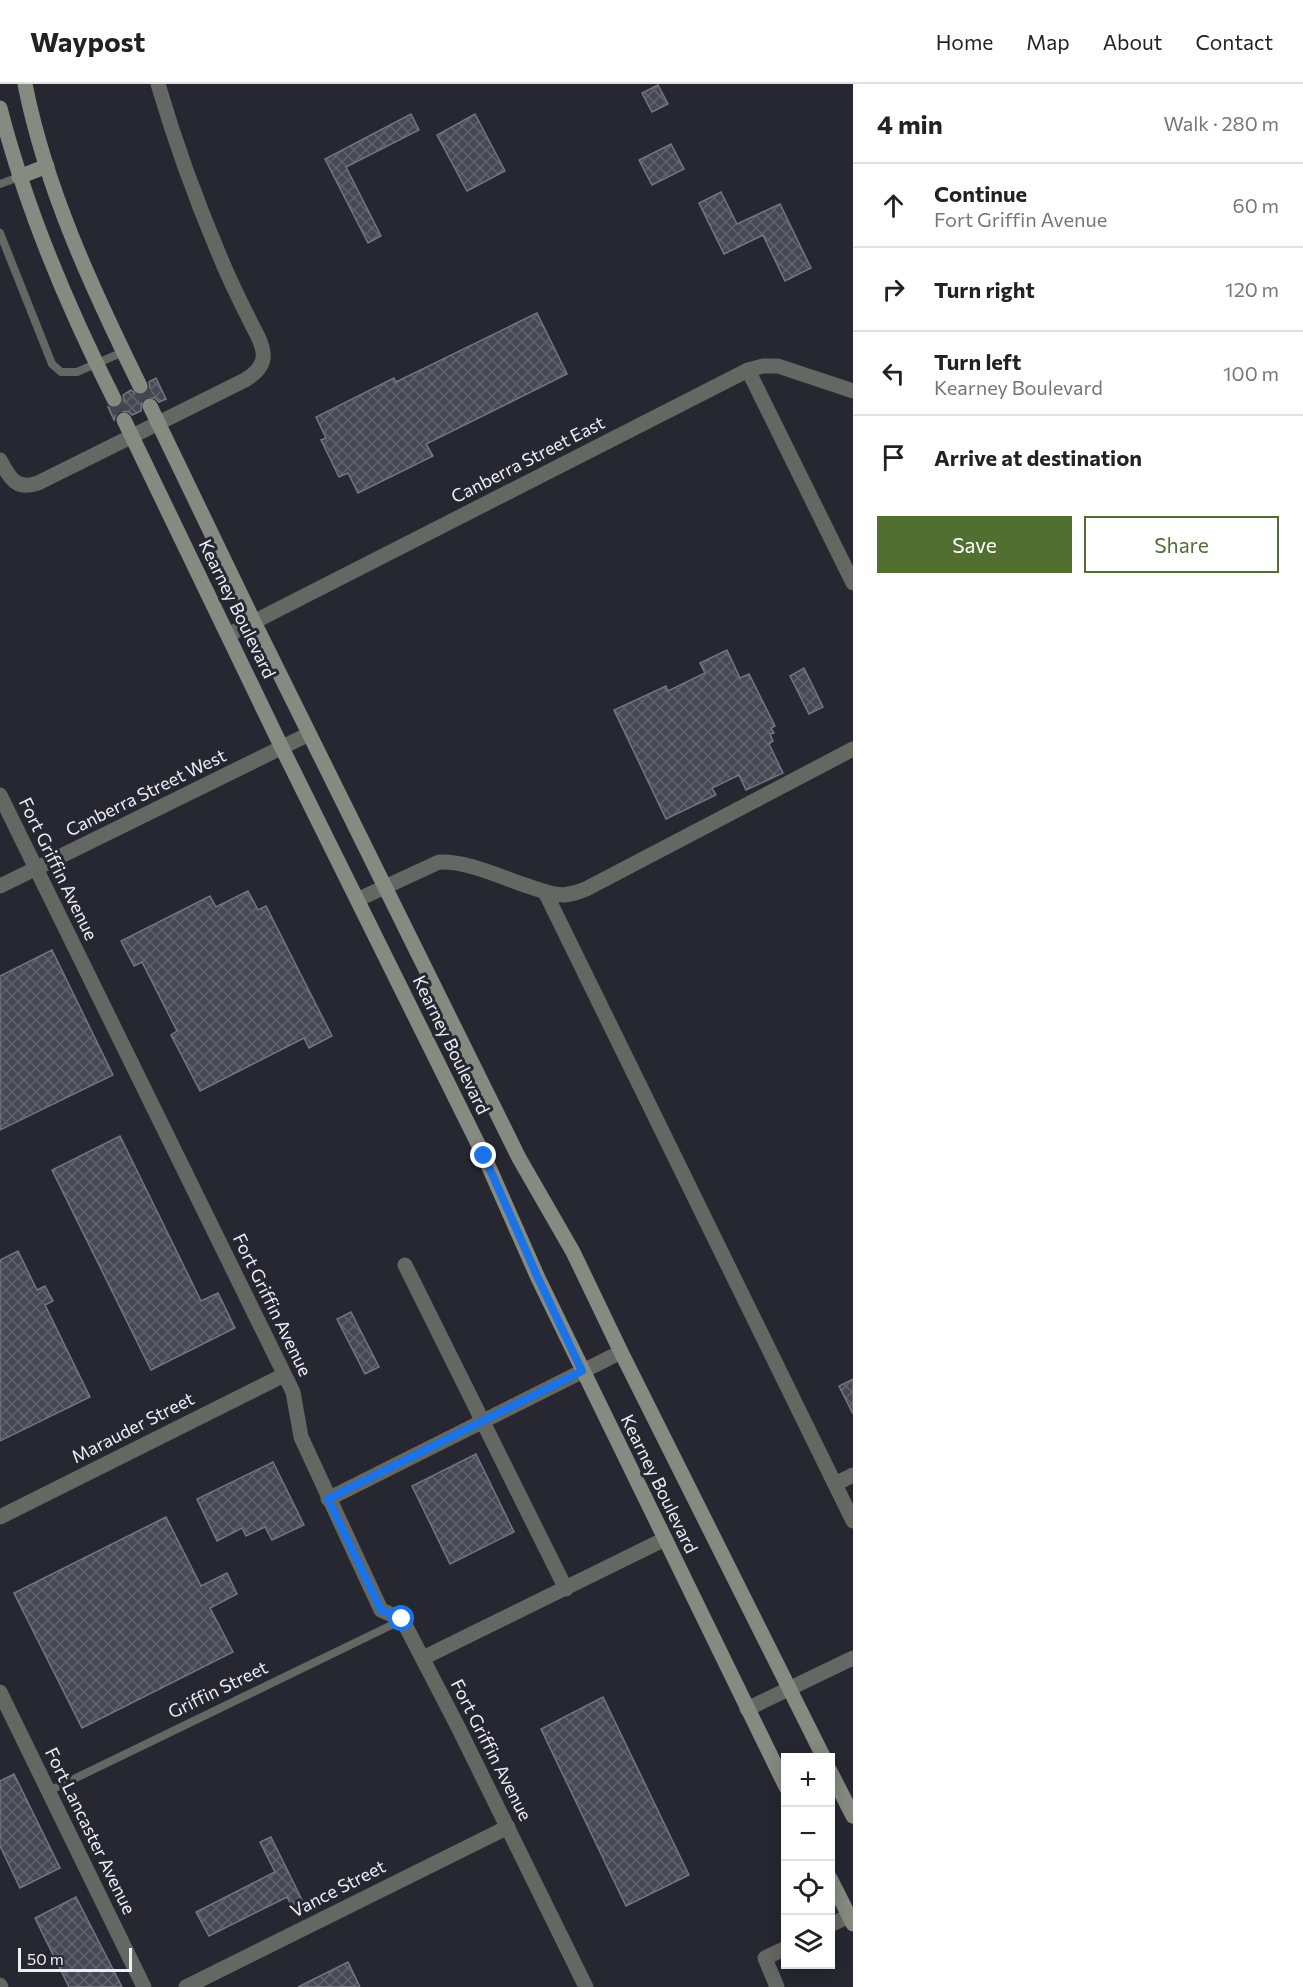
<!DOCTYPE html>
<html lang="en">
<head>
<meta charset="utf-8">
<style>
	body { margin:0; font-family:Commissioner,sans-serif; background:#f6f6f6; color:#222 }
	.controls { position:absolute; right:18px; bottom:18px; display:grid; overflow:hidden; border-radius:0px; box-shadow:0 3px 15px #0003 }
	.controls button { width:54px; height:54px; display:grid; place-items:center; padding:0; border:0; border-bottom:2px solid #e0e0e0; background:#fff; color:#222; font:30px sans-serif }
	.scale { position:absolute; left:18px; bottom:15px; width:114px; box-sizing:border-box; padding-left:6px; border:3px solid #eeeff6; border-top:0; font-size:16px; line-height:21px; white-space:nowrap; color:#eeeff6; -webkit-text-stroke:4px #272732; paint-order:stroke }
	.stop { position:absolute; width:18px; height:18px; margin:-14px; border:4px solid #1a73e8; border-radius:50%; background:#fff }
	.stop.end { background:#1a73e8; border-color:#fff; box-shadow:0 2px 6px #0008 }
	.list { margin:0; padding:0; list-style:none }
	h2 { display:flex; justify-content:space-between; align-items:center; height:78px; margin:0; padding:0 24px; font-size:26px }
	h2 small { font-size:20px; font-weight:400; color:#767676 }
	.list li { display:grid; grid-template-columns:39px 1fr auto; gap:18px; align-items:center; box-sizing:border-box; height:84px; padding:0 24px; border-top:2px solid #e0e0e0 }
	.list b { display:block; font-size:22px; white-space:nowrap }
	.list p { margin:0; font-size:20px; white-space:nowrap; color:#767676 }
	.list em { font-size:20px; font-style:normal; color:#767676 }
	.actions { display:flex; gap:12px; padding:18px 24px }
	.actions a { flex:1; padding:14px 0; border:2px solid #526f32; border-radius:0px; text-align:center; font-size:21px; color:#526f32 }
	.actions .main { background:#526f32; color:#fff }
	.icon { flex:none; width:33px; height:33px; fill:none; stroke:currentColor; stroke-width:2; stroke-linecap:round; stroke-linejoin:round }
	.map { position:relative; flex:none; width:853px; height:1903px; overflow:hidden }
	header { display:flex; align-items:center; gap:36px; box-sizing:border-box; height:84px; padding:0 30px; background:#fff; border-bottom:2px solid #e0e0e0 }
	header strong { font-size:28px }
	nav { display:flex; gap:33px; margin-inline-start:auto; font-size:21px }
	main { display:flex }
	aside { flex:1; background:#fff }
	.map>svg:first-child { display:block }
</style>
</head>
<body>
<header>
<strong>Waypost</strong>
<nav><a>Home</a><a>Map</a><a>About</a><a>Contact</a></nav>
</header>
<main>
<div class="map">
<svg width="853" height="1903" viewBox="0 0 853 1903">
	<defs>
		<pattern id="building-cross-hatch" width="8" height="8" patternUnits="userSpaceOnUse" patternTransform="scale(1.5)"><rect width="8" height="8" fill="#474854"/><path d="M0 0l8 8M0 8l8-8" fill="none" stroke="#62636d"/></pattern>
	</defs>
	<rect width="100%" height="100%" fill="#272732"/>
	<g fill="url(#building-cross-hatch)" stroke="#757683" stroke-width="1.5">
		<polygon points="658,1 668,20 652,28 642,9"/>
		<polygon points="411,30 419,46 346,83 381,152 368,159 325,75"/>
		<polygon points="475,30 505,87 467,107 437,51"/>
		<polygon points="671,60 684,85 652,101 639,76"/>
		<polygon points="721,108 737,140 780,120 811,184 785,197 763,151 724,170 699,119"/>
		<polygon points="537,229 567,290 426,360 433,372 358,409 348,389 339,393 321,356 326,354 316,333 394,294 396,298"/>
		<polygon points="156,294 166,315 159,318 155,314 146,313 142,317 141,327 132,331 129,328 120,327 116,330 114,336 108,323 113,325 119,323 124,316 123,311 131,306 139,312 145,310 150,303 149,298"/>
		<polygon points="727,566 740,594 749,590 775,642 771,644 774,649 770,650 773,657 769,660 783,689 746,706 739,691 712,704 716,711 666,735 614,626 666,602 668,607 705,589 700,579"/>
		<polygon points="804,584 823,623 809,630 790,592"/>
		<polygon points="248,807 258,826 266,822 332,952 309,964 304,954 200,1007 171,951 177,947 142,878 134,882 121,857 210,812 216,823"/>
		<polygon points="52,866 113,991 0,1046 0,892"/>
		<polygon points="120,1052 201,1217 218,1209 235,1244 151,1286 52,1086"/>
		<polygon points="18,1167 37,1206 45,1202 53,1217 45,1221 90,1313 0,1357 0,1176"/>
		<polygon points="351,1228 379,1283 365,1290 337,1235"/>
		<polygon points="853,1295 853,1330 839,1302"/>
		<polygon points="476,1370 514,1448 450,1480 412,1402"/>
		<polygon points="273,1378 304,1441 272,1456 265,1443 246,1452 242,1444 217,1457 197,1415"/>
		<polygon points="166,1433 201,1502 227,1489 237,1510 210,1524 233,1568 82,1644 14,1509"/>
		<polygon points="603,1613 689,1791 626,1822 541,1645"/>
		<polygon points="14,1690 60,1784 20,1804 0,1762 0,1697"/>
		<polygon points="271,1753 302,1816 292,1822 287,1813 209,1852 196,1828 275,1788 260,1758"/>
		<polygon points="76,1813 122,1903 69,1903 35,1834"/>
		<polygon points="348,1878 360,1903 298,1903"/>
	</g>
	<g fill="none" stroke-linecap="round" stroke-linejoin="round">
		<g stroke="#45454f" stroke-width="15" stroke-dasharray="15 8" stroke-linecap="butt">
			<polyline points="140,302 150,322"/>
			<polyline points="114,315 124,336"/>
		</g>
		<g stroke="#646762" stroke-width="8">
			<polyline points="0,100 19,93"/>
			<polyline points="0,149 52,280 61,288 77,288 123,268"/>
			<polyline points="49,1707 402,1536"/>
		</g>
		<g stroke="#646762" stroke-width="15">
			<polyline points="748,286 853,499"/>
			<path d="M0 376C9 393 16 407 38 399L245 296C255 290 265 281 263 268 262 259 257 250 253 243 244 225 235 207 227 189 200 127 177 65 158 0"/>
			<polyline points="228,551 748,286 763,282 778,282 853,307"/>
			<polyline points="0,711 293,1308 301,1353 381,1526 402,1535 457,1641 586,1903"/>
			<polyline points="0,802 309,650"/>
			<polyline points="545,808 853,1437"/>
			<path d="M359 815 439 778C469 777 500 793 528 802 540 806 552 811 564 811 572 810 579 808 586 805L853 665"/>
			<polyline points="405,1181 566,1505"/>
			<polyline points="835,1400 853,1391"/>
			<polyline points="328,1415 621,1268"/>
			<polyline points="0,1433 284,1291"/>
			<polyline points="423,1574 665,1455"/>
			<polyline points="0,1608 144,1903"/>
			<polyline points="747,1625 853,1574"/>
			<polyline points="830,1841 849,1832"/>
			<polyline points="0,1901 1,1903"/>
			<polyline points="186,1903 508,1743"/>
			<polyline points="777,1903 765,1874 786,1864"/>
		</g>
		<g stroke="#868b82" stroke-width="15">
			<path d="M25 0C46 106 93 206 140 302"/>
			<path d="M0 24C26 125 67 222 114 315"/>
			<polyline points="19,93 47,82"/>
			<polyline points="150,322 254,538 519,1074 573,1168 621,1268 824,1674"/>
			<polyline points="124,336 282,664 484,1072 538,1194 786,1703"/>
			<polyline points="830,1687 853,1732"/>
			<polyline points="830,1794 853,1840"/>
		</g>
	</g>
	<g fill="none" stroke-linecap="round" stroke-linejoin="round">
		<polyline stroke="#1a73e8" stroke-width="8" points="402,1535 381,1526 328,1415 582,1287 538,1194 484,1072"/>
	</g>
	<g text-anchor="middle" stroke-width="6" stroke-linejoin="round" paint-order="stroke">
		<g font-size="18" fill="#eeeff6" stroke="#272732">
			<text transform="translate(528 376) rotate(-27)" y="6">Canberra Street East</text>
			<text transform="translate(237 525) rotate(64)" y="6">Kearney Boulevard</text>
			<text transform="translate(146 709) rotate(-26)" y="6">Canberra Street West</text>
			<text transform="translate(58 785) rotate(64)" y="6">Fort Griffin Avenue</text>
			<text transform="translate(451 961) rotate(64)" y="6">Kearney Boulevard</text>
			<text transform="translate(272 1221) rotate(64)" y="6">Fort Griffin Avenue</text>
			<text transform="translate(133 1344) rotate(-27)" y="6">Marauder Street</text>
			<text transform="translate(659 1400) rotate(64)" y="6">Kearney Boulevard</text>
			<text transform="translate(218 1606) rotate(-26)" y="6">Griffin Street</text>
			<text transform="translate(491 1666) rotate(63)" y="6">Fort Griffin Avenue</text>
			<text transform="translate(90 1747) rotate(64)" y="6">Fort Lancaster Avenue</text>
			<text transform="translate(338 1805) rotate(-27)" y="6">Vance Street</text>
		</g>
	</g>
</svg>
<div class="controls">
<button>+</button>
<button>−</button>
<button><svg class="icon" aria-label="locate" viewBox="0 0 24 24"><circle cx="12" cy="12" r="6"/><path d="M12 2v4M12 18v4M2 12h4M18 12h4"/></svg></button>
<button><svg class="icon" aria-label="layers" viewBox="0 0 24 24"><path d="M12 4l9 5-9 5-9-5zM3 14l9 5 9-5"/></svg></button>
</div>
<div class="scale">50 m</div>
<div class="stop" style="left:402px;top:1535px"></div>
<div class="stop end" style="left:484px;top:1072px"></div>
</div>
<aside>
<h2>4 min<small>Walk · 280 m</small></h2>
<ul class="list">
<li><svg class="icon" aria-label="ahead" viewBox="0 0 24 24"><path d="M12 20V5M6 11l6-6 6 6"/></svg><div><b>Continue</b><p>Fort Griffin Avenue</p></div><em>60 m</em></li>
<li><svg class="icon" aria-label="right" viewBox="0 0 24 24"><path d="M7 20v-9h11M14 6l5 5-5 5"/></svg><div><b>Turn right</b></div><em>120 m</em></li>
<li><svg class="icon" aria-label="left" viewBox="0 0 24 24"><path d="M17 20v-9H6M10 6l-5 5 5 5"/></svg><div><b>Turn left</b><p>Kearney Boulevard</p></div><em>100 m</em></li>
<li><svg class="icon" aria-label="arrive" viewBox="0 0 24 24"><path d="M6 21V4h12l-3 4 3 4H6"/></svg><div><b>Arrive at destination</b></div></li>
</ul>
<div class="actions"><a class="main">Save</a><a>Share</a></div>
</aside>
</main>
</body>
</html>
